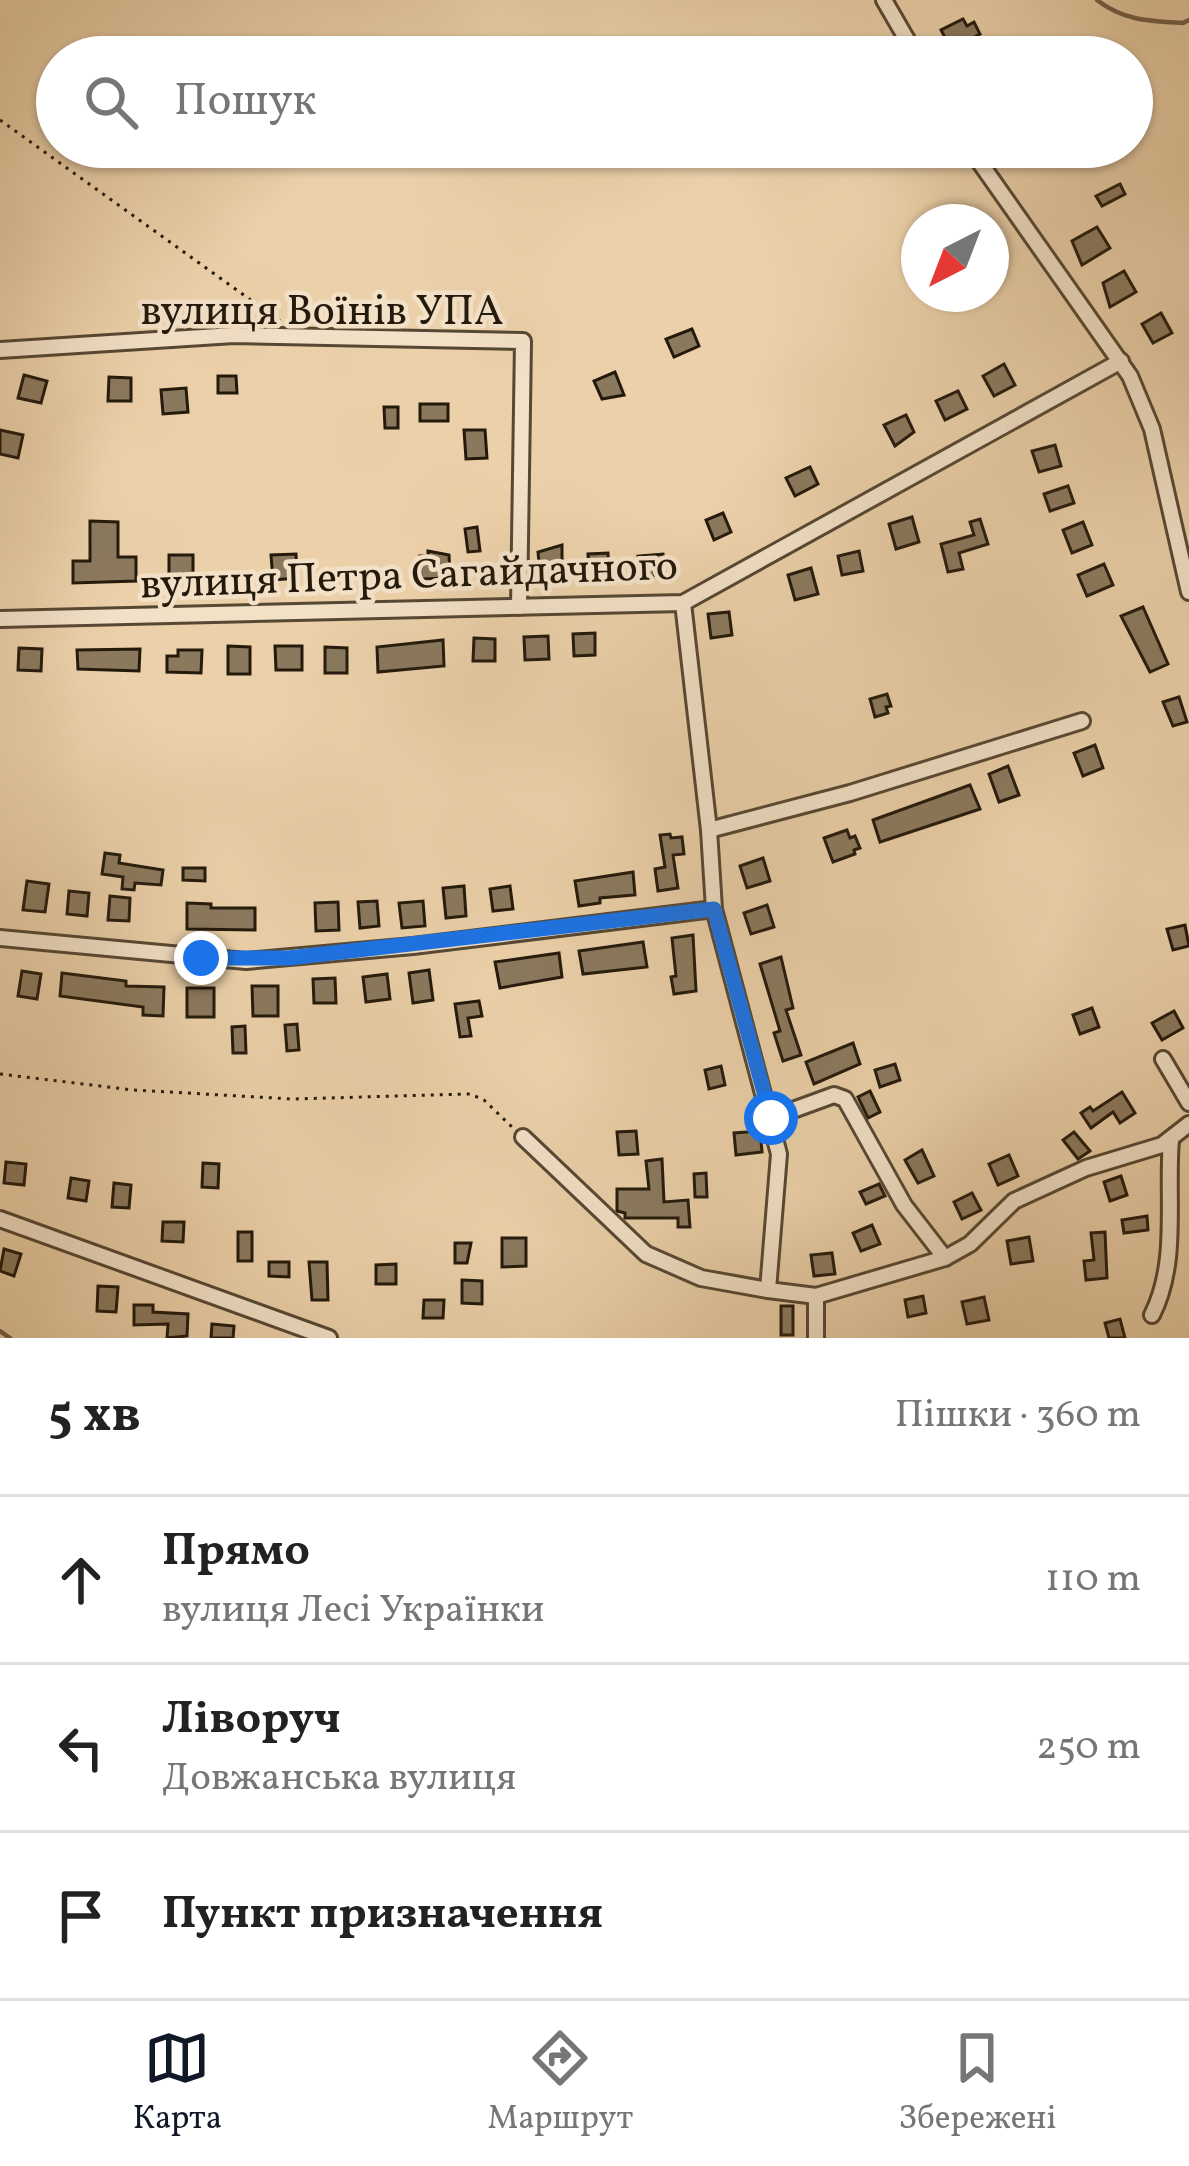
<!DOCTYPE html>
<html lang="uk">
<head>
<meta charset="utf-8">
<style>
	body { margin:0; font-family:Vollkorn,serif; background:#f2f2f2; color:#222 }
	.compass { position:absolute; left:901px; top:204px; width:108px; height:108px; border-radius:50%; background:#fff; box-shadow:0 3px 9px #0004; rotate:222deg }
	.stop { position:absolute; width:36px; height:36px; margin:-27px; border:9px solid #1a73e8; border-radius:50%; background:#fff }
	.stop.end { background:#1a73e8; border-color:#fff; box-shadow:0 3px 12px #0008 }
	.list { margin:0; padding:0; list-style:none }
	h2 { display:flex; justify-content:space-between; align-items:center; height:156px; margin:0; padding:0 48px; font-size:51px }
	h2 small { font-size:39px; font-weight:400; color:#767676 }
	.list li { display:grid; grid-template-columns:78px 1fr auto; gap:36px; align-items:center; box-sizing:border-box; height:168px; padding:0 48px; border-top:3px solid #e0e0e0 }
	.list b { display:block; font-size:45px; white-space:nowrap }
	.list p { margin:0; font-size:39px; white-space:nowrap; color:#767676 }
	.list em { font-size:39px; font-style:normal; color:#767676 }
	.icon { flex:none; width:66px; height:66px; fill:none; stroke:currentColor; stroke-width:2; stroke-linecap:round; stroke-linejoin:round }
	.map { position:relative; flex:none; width:1189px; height:1338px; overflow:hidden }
	.search { position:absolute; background:#fff; box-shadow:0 3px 9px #0004; left:36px; right:36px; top:36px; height:132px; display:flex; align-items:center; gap:30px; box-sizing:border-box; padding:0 42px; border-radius:66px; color:#767676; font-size:45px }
	.sheet { height:660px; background:#fff }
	nav { display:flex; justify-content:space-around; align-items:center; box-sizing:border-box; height:168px; border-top:3px solid #e0e0e0; background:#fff; font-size:33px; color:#767676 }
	nav a { display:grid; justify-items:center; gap:6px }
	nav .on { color:#111827 }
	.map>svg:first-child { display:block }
</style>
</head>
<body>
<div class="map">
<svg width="1189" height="1338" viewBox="0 0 1189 1338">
	<rect width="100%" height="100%" fill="#ebd0a9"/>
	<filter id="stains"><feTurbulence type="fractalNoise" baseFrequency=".00167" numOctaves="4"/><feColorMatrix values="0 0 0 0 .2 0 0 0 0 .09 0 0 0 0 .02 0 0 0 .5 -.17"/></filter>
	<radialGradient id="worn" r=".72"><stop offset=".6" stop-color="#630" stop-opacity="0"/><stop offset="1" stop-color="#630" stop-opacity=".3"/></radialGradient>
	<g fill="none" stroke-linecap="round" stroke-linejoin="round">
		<g stroke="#73624a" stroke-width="4.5">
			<path d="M1097 0C1124 21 1150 21 1183 23L1189 20"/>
			<polyline points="0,1331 10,1338"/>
		</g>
	</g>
	<g fill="#8b795e" stroke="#241a0c" stroke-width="3">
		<polygon points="963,19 967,26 974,22 980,34 951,49 941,30"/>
		<polygon points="1120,184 1125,194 1102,206 1096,196"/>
		<polygon points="1097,227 1110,248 1082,265 1072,241"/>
		<polygon points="1124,271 1136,292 1110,307 1103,283"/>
		<polygon points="1161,313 1172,333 1153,343 1142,324"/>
		<polygon points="692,329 699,346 674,357 666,339"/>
		<polygon points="1004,364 1015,385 994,396 983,376"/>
		<polygon points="615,372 624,395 602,399 594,381"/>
		<polygon points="24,375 47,381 41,403 18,398"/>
		<polygon points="218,376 236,376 237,393 218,393"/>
		<polygon points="109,377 131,378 131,401 108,401"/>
		<polygon points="186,388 188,412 163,414 161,390"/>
		<polygon points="958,391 967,409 945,420 936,401"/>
		<rect x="420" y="404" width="28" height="17"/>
		<polygon points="384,407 398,407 398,428 385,428"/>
		<polygon points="906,415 914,432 895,446 884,425"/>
		<polygon points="0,430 23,435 18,458 0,454"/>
		<polygon points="464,430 485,430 487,458 466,459"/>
		<polygon points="1055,445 1061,466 1039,472 1032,451"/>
		<polygon points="810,467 818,484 795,496 786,478"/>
		<polygon points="1068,486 1074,503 1050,511 1044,494"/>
		<polygon points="723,513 731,532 714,540 706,520"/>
		<polygon points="912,517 919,542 896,549 889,524"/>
		<polygon points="980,519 988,544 959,553 963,569 948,572 941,544 974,535 970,522"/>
		<polygon points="90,521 118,522 118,557 136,557 136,581 73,583 73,561 90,561"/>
		<polygon points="1083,522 1092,545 1072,553 1063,530"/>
		<polygon points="477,527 480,551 468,552 465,529"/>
		<polygon points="562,545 562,576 540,574 538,552"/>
		<polygon points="428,551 449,555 450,578 421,579 420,556 428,556"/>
		<polygon points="859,551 863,571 842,575 838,556"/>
		<polygon points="608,553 609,575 589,576 588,554"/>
		<polygon points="296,554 297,578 273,580 271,555"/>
		<polygon points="663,554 665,575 640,577 638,556"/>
		<rect x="169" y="555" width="24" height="24"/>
		<polygon points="1104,564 1113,585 1087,596 1078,575"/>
		<polygon points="811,568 818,594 795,600 788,575"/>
		<polygon points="1143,607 1168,664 1150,672 1121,616"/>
		<polygon points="729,612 732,635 711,638 708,614"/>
		<polygon points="595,633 595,655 574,656 573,634"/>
		<polygon points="548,636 549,659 525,660 524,637"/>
		<polygon points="474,638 495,639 495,661 473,661"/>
		<polygon points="443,640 444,666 378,672 377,647"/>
		<polygon points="228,646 250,647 250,674 228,674"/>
		<polygon points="275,646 302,646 302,670 276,670"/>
		<polygon points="325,647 347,648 347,673 325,673"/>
		<polygon points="19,648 42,649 41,671 18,670"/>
		<polygon points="140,649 139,671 78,669 77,650"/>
		<polygon points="178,650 202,650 201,673 167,672 167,656 178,656"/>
		<polygon points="887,694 891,706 886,707 888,713 875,717 870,699"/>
		<polygon points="1179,697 1187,722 1173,726 1163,702"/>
		<polygon points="1095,745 1103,768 1083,776 1074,753"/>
		<polygon points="1008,766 1019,795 999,802 989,774"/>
		<polygon points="970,785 980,809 880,842 873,820"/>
		<polygon points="847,830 850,838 855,836 860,848 854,850 855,854 833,862 824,838"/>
		<polygon points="670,834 671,838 682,837 684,854 673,855 678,888 658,891 655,869 665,867 660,835"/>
		<polygon points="105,853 120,855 119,863 163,870 161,885 135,883 134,890 122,889 123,877 102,874"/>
		<polygon points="763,858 770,881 747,888 740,866"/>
		<polygon points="183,868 205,868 205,881 183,880"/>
		<polygon points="633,872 635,895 600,898 600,903 579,906 575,881"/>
		<polygon points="27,881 49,884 45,912 23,910"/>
		<polygon points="464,886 466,916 446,918 443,888"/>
		<polygon points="510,886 513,909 493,911 490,889"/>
		<polygon points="69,891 89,893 87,916 67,914"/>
		<polygon points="110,896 130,898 129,921 108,920"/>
		<polygon points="377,901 379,926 360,928 358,902"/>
		<polygon points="423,901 425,926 402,928 399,903"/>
		<polygon points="338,902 339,930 316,931 315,903"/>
		<polygon points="187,903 211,904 211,908 255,908 255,930 187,929"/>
		<polygon points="767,905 774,927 751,934 744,913"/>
		<polygon points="1185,925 1189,946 1173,950 1167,929"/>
		<polygon points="693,935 696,991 674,994 671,977 676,976 672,938"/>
		<polygon points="643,942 647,967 583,974 579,951"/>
		<polygon points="559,953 562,977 500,988 495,962"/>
		<polygon points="781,957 793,1008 786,1010 801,1055 783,1061 774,1033 780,1031 760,964"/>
		<polygon points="429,970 433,1000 413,1003 409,973"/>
		<polygon points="22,971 41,974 37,999 18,996"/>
		<polygon points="62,973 126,981 126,986 164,987 163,1016 143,1015 143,1007 60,996"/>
		<polygon points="387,974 390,999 366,1002 363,977"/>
		<polygon points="335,978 336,1003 314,1003 313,979"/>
		<polygon points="252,986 278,986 278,1016 253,1016"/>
		<rect x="187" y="988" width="27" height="29"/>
		<polygon points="479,1001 482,1016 468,1018 471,1036 460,1037 455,1004"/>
		<polygon points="1092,1008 1099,1027 1080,1034 1073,1015"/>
		<polygon points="1174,1011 1183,1028 1162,1040 1152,1023"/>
		<polygon points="297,1024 299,1050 287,1051 285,1025"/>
		<polygon points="245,1026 246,1053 233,1053 232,1027"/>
		<polygon points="853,1043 860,1064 814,1084 806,1062"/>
		<polygon points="895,1064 900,1080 880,1087 875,1070"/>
		<polygon points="721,1066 725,1085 709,1089 705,1070"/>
		<polygon points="870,1091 880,1112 868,1118 858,1097"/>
		<polygon points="1122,1092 1135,1113 1120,1123 1113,1112 1091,1128 1081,1113 1090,1107 1093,1111"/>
		<polygon points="636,1131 638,1154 619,1155 617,1132"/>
		<polygon points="760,1131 762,1152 736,1155 734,1133"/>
		<polygon points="1074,1132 1090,1151 1078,1159 1063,1140"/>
		<polygon points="922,1150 934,1176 918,1183 905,1160"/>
		<polygon points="1009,1155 1018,1176 998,1185 989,1164"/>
		<polygon points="662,1159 664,1202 688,1200 690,1227 678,1227 678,1218 625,1218 625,1213 617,1211 617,1189 649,1189 646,1161"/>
		<polygon points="6,1162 26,1164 24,1185 4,1183"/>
		<polygon points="203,1163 219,1164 218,1188 202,1187"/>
		<polygon points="706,1173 707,1197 695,1197 694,1174"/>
		<polygon points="1121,1176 1127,1195 1110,1201 1104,1182"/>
		<polygon points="71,1178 89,1181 86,1201 68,1198"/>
		<polygon points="114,1183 131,1185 129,1208 112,1207"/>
		<polygon points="879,1184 885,1196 866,1204 860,1192"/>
		<polygon points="972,1193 981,1210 962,1219 954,1202"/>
		<polygon points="1147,1216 1148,1230 1124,1233 1122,1220"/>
		<polygon points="163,1222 184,1222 183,1242 162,1241"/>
		<polygon points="872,1225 880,1244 861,1251 853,1233"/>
		<rect x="238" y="1232" width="14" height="29"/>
		<polygon points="1105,1232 1107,1278 1086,1280 1084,1261 1094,1260 1091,1233"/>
		<polygon points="1029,1237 1033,1261 1011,1264 1007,1241"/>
		<polygon points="502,1238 526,1238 526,1266 502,1267"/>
		<polygon points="455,1243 471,1243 467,1263 455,1263"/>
		<polygon points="4,1249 21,1254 14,1276 0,1271"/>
		<polygon points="832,1253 835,1274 814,1276 811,1255"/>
		<polygon points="269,1262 289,1262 289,1277 269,1276"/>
		<polygon points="309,1262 327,1262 328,1300 312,1300"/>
		<polygon points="396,1264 396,1284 376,1284 376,1265"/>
		<polygon points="462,1280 482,1281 482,1304 462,1303"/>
		<polygon points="98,1286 118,1287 116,1312 97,1311"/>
		<polygon points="923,1296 926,1313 908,1317 905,1300"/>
		<polygon points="984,1297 989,1320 967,1324 962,1302"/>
		<polygon points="424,1300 444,1300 443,1318 423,1318"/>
		<polygon points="134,1305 153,1305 153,1312 188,1314 187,1336 167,1338 168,1324 134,1325"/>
		<rect x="781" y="1306" width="12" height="29"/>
		<polygon points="1120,1319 1125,1338 1109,1338 1105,1323"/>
		<polygon points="212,1324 234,1326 233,1338 211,1338"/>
	</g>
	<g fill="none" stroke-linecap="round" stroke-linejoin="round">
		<g stroke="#564833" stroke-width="20">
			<g id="minor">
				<polyline points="884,0 917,57"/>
				<polyline points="969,147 1130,376 1152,429 1189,592"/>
				<polyline points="0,350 234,335 523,341 519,607"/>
				<polyline points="683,603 709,830 714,909 779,1154 768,1290 816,1296"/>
				<polyline points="0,619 683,603 1121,361"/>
				<polyline points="709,830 850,793 1082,721"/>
				<polyline points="0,938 246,961 413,946 714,909"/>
				<polyline points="1163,1059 1189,1103"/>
				<polyline points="771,1118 834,1095 845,1099 904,1205 945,1258"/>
				<polyline points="523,1137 646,1254 701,1278 768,1290"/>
				<polyline points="0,1219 329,1338"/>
				<path d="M1152 1315C1179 1262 1166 1197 1171 1140"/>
				<polyline points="816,1338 816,1296 945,1258 970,1244 1014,1201 1086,1168 1162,1145 1189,1124"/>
			</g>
		</g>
		<g stroke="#241a0c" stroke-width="3" stroke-dasharray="3 6" stroke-linecap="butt">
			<polyline points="0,120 280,321"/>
			<polyline points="0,1074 133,1090 292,1099 470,1094 484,1100 513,1128"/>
		</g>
		<use href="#minor" stroke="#f2e0c7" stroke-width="14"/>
	</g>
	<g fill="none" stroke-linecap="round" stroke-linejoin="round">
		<polyline stroke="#1a73e8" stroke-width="15" points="201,958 289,958 714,909 771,1118"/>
	</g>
	<g text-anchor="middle" stroke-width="9" stroke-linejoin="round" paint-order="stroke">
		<g font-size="42" fill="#241a0c" stroke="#f2e0c7">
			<text x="322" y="324">вулиця Воїнів УПА</text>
			<text transform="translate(409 573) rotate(-2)" y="15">вулиця Петра Сагайдачного</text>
		</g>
	</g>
	<rect width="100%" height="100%" filter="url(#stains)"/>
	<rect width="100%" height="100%" fill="url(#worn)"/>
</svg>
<svg class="compass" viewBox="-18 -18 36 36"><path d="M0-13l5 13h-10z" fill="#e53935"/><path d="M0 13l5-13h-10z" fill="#767676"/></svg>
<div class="stop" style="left:771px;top:1118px"></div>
<div class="stop end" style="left:201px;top:958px"></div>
<div class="search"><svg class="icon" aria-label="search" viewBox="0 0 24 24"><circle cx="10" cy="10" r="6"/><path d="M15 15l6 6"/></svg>Пошук</div>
</div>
<section class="sheet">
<h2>5 хв<small>Пішки · 360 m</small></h2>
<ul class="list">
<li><svg class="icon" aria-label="ahead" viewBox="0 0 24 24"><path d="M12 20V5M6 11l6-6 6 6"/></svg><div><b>Прямо</b><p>вулиця Лесі Українки</p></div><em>110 m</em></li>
<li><svg class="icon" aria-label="left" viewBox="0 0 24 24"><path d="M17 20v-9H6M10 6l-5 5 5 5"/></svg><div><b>Ліворуч</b><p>Довжанська вулиця</p></div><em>250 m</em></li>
<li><svg class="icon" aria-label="arrive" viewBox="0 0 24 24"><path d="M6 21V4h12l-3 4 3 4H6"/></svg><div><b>Пункт призначення</b></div></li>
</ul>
</section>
<nav>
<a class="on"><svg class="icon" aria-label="map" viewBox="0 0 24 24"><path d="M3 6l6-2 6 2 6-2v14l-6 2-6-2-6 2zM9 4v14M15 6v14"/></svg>Карта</a>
<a><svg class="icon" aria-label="directions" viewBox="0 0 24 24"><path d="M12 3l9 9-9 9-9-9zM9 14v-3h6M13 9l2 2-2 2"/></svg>Маршрут</a>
<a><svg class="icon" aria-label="saved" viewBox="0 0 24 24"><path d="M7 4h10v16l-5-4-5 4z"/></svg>Збережені</a>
</nav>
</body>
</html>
